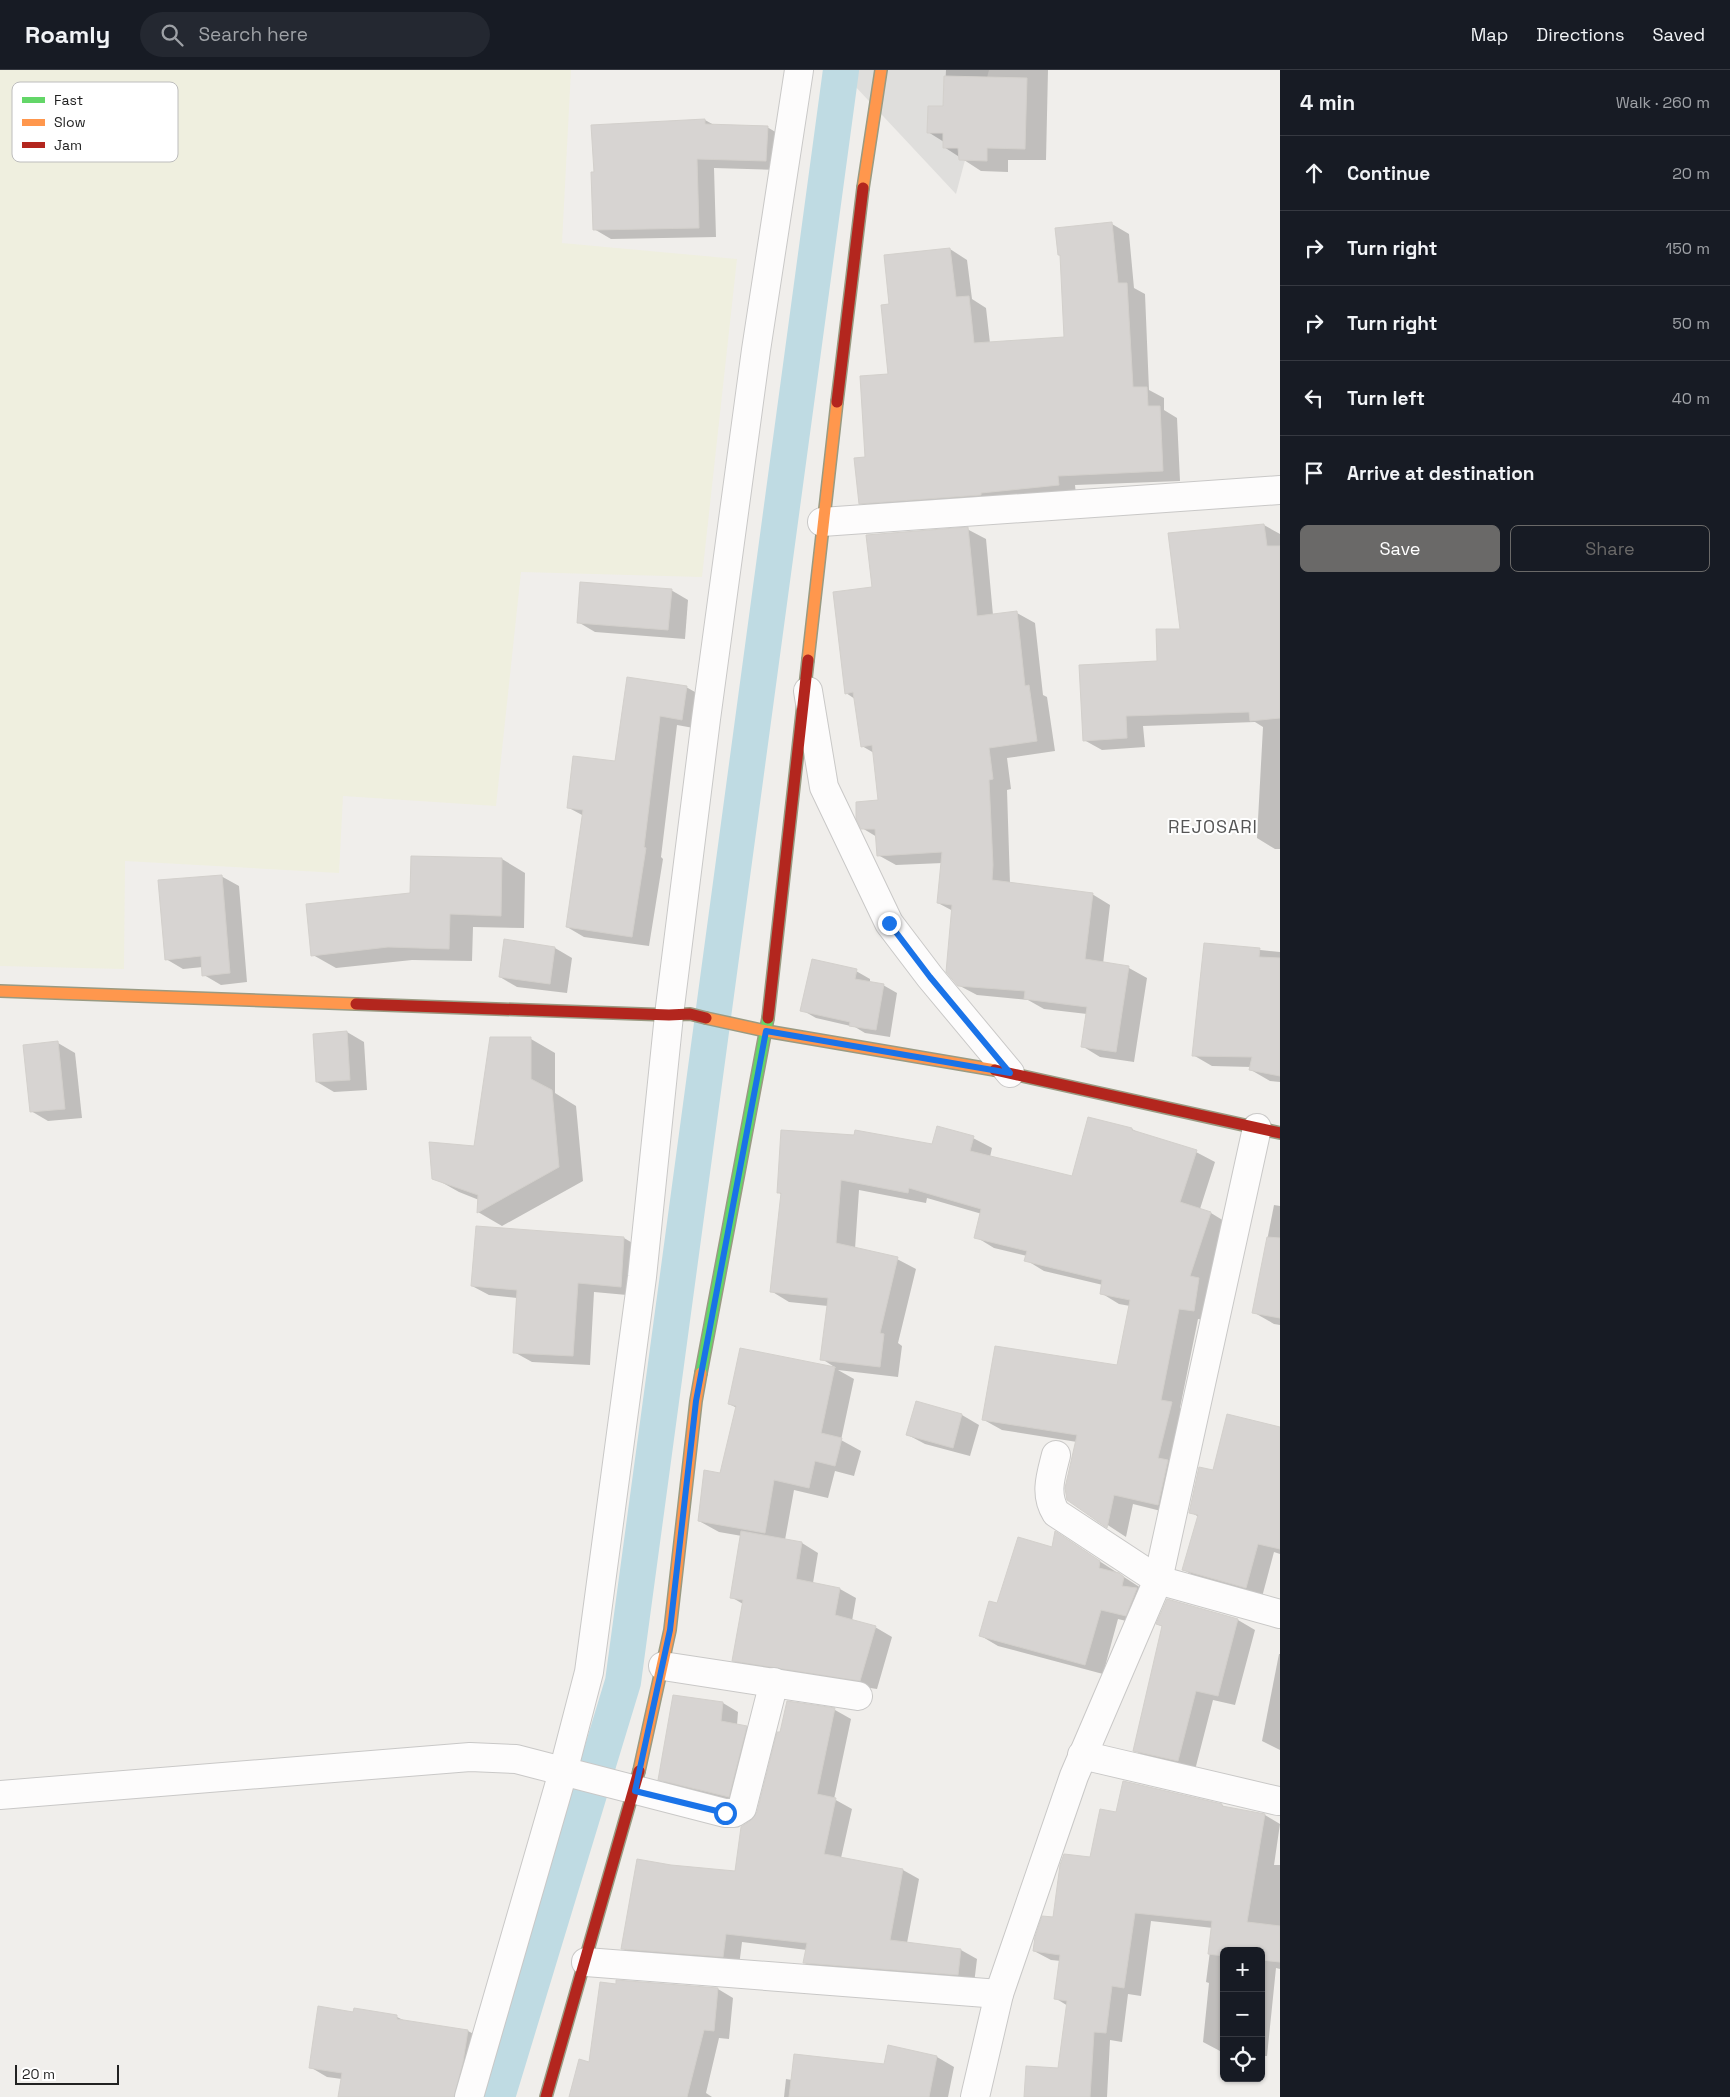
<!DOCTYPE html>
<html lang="en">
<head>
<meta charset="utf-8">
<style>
	body { margin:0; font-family:"Space Grotesk",sans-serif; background:#242831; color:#f1f3f6 }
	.controls { position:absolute; right:15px; bottom:15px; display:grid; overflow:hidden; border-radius:8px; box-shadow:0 1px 4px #0004 }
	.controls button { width:45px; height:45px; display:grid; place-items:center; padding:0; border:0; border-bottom:1px solid #363941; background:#171b24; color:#f1f3f6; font:25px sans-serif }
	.scale { position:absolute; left:15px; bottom:12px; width:104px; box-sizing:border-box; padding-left:5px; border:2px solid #222; border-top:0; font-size:14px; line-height:18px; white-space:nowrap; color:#222; -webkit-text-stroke:4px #fff; paint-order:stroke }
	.stop { position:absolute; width:15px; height:15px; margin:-11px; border:4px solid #1a73e8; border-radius:50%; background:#fff }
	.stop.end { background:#1a73e8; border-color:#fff; box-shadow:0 1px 5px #0008 }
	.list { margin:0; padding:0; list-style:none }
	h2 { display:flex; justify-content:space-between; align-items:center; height:65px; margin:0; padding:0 20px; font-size:21px }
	h2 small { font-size:16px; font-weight:400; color:#9ea1a6 }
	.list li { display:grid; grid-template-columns:32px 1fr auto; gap:15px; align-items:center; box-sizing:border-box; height:75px; padding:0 20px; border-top:1px solid #363941 }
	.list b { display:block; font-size:19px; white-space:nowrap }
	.list em { font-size:16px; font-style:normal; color:#9ea1a6 }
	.actions { display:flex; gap:10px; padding:15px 20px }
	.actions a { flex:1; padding:11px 0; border:1px solid #6a6968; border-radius:8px; text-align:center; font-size:18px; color:#6a6968 }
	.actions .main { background:#6a6968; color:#fff }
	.icon { flex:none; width:28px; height:28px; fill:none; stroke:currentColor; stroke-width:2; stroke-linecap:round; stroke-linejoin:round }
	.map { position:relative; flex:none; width:1280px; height:2027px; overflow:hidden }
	header { display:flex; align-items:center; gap:30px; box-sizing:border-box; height:70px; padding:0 25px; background:#171b24; border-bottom:1px solid #363941 }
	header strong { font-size:24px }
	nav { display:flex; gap:28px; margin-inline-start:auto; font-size:18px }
	.search { width:350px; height:45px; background:#242831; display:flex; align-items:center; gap:12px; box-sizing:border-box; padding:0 18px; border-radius:28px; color:#9ea1a6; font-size:19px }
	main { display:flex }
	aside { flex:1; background:#171b24 }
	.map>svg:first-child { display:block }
</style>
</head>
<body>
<header>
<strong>Roamly</strong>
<div class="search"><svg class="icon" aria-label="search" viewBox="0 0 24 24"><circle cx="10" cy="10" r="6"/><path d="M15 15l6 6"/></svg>Search here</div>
<nav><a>Map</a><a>Directions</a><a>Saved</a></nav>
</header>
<main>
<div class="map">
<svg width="1280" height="2027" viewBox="0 0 1280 2027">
	<rect width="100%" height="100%" fill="#f0eeeb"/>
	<polygon fill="#dfdedc" points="840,0 989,0 956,124"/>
	<polygon fill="#efefdf" points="0,0 571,0 562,173 737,189 702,507 521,502 496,736 343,726 339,803 125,791 124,899 0,896"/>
	<g fill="#0003">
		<polygon points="946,0 1048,0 1046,90 1008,90 1008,102 981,101 944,77 944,72 928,62 944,37"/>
		<polygon points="705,50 714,55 767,57 784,67 783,100 714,98 716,167 611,169 594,159"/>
		<polygon points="1112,154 1129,164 1134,218 1145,224 1149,320 1164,328 1164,340 1177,348 1180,411 1075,415 1076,425 878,443 860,433 866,388 889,306 890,235 950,179 967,190 972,229 986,238 990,273 1065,268 1061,186 1059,185"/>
		<polygon points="1264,455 1280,464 1280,779 1275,779 1257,768 1263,657 1255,652 1143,656 1145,677 1102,680 1084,670 1158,592 1181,560"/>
		<polygon points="967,459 986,469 993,545 1017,543 1035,553 1043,625 1047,627 1055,681 1007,688 1011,719 1007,720 1010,814 1092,824 1110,835 1103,894 1129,898 1147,908 1134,992 1100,987 1082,976 1087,944 1044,939 1028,930 977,925 958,915 953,841 938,833 943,793 896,795 878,785 877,767 862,758 879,731 874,683 862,676 855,629 846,623 873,518"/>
		<polygon points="671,520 688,530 685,569 595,562 578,552"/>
		<polygon points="686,617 704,627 699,659 677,655 661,787 663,789 649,876 584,867 567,857 584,746 569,738 616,692"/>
		<polygon points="412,788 502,789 525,803 524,858 473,857 472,891 412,890 336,898 313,885 411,824"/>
		<polygon points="221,806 239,816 247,912 221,915 204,905 203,897 183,899 166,889"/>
		<polygon points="1205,874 1280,882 1280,1012 1270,1011 1251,1000 1251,997 1212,996 1193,985"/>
		<polygon points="555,878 572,888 567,923 517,917 500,907"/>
		<polygon points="856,901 870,909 870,912 883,915 897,923 890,967 865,963 855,957 816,948 802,940"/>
		<polygon points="347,962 364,972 367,1020 334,1022 317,1012"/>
		<polygon points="531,969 555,983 555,1023 576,1036 583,1111 502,1156 478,1142 479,1130 459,1122 434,1108 475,1077"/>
		<polygon points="58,973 75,983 82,1048 48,1051 31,1041"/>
		<polygon points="1132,1059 1139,1063 1196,1082 1215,1092 1200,1139 1211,1143 1229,1154 1212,1251 1198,1249 1180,1338 1190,1344 1177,1445 1133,1434 1126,1467 1068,1429 1077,1372 1002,1360 984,1350 1118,1296 1130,1236 1119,1234 1101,1223 1103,1215 1044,1201 1026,1190 1027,1186 994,1178 976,1167 982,1144 927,1128 926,1133 859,1120 855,1179 897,1189 916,1199 898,1273 902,1276 898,1307 838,1300 854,1309 841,1370 861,1381 854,1406 835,1401 828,1428 794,1420 785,1470 802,1473 818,1483 813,1513 840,1519 856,1528 852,1551 875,1557 892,1567 877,1619 750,1600 733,1590 743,1534 731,1527 742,1466 719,1462 699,1451 721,1404 737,1338 729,1334 741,1279 836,1298 822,1289 828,1236 789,1232 771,1221 782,1125 778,1122 933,1076 973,1068 992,1078 990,1087 1073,1108"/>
		<polygon points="1274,1135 1280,1136 1280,1255 1274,1254 1253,1242"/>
		<polygon points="477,1157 624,1168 641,1178 638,1226 594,1222 590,1295 532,1292 514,1282 517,1228 489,1225 472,1216"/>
		<polygon points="917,1332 962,1345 979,1355 970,1386 925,1374 908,1365"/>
		<polygon points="1280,1357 1280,1484 1274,1482 1262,1527 1200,1509 1184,1500 1199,1447 1190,1442 1214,1402"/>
		<polygon points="1056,1463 1141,1518 1143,1555 1118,1549 1103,1604 998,1576 981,1566 998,1535 1053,1478"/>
		<polygon points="1238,1550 1255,1560 1235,1635 1213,1630 1195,1700 1151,1690 1134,1680 1163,1557 1158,1554"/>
		<polygon points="1279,1584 1280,1584 1280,1680 1262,1671"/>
		<polygon points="674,1627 723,1633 738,1642 737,1655 746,1657 762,1666 744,1735 675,1718 660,1709"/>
		<polygon points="788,1632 835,1640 851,1649 834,1729 852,1739 841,1788 903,1800 919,1809 907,1873 961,1880 977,1889 974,1914 821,1902 805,1893 807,1880 742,1872 739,1896 638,1888 622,1878 671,1797 736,1802 751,1752 758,1742 781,1664"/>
		<polygon points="1222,1735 1226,1738 1265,1745 1280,1754 1274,1795 1280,1795 1280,1899 1276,1898 1267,1986 1261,1986 1261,1881 1224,1881 1224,1982 1220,1981 1203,1972 1209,1913 1206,1912 1213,1858 1151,1851 1141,1926 1128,1924 1122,1972 1110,1970 1107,2027 1025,2027 1059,1999 1068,1936 1055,1928 1061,1891 1051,1890 1034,1881 1117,1744"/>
		<polygon points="617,1915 718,1919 733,1928 729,1969 719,1968 706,2023 712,2027 575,2027 590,1993"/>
		<polygon points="354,1943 397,1947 405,1951 468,1961 485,1970 469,2027 339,2027 342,2009 327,2007 310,1997"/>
		<polygon points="889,1977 937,1987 954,1997 948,2027 871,2027 885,1996"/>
		<polygon points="786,2009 792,2010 848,2027 784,2027"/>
	</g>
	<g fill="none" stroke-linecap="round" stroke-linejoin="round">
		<polyline stroke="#bfdbe3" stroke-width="36" points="497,2027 623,1612 841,0"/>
	</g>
	<g fill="#d7d4d2" stroke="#d3d0cc">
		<polygon points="944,6 1027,8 1025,79 987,78 987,91 959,90 958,78 943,78 943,63 927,63 928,36 943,36"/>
		<polygon points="705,49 705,54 768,56 766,91 697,89 699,158 593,160 591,102 594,102 591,55"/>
		<polygon points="1112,152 1118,213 1127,213 1133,317 1147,317 1148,336 1160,336 1163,401 1058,406 1059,415 981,423 981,425 859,434 854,388 865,387 860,306 888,304 881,235 889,234 884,185 950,178 956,227 969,226 974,273 1064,267 1060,185 1058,185 1055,158"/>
		<polygon points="1264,454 1267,476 1280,476 1280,648 1250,651 1249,642 1126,646 1127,668 1083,671 1079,595 1157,591 1156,559 1180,559 1168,463"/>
		<polygon points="968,457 977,546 1017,541 1025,616 1029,615 1037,671 989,678 993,709 989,710 993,795 992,810 1093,823 1085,889 1129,896 1116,982 1081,977 1087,937 1024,929 1025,921 958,916 946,902 952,835 937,833 942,782 877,786 875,759 861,759 856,749 856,732 878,730 872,675 861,677 853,622 845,624 833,522 872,517 866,465"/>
		<polygon points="580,512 672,519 668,560 577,553"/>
		<polygon points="627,607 687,616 682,650 660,646 644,777 646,778 632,867 566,857 583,740 567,738 573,686 615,691"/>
		<polygon points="411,786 502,788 501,846 450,844 449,879 388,877 311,886 306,834 410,823"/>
		<polygon points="222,805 230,903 202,906 201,886 165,890 158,810"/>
		<polygon points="504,869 555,877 550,914 499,907"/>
		<polygon points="1204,873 1260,878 1259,887 1280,888 1280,1006 1249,1000 1252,987 1192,986"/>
		<polygon points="812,889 857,899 855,909 884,914 876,960 849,956 850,952 800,941"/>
		<polygon points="347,961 350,1010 316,1012 313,964"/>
		<polygon points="490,967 531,967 531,1009 552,1020 559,1097 477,1143 478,1125 432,1109 429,1072 474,1076"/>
		<polygon points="58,971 65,1039 30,1042 23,975"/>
		<polygon points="1088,1047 1132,1058 1132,1060 1197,1080 1180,1132 1211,1142 1190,1206 1199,1208 1194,1241 1179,1239 1161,1330 1172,1332 1158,1388 1168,1390 1158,1435 1114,1425 1107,1458 1067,1430 1065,1418 1077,1365 982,1350 995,1276 1117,1295 1130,1230 1100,1224 1102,1210 1024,1191 1027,1181 974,1168 981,1139 909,1118 908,1123 841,1110 836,1173 898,1187 880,1263 884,1264 880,1297 820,1290 828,1228 770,1222 781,1123 777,1123 781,1060 854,1065 855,1060 932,1074 937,1056 974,1066 970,1081 1072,1106"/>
		<polygon points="476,1156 624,1167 621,1217 578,1213 573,1286 513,1283 517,1220 471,1216"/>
		<polygon points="1267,1167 1280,1168 1280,1248 1252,1243"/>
		<polygon points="740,1278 835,1297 821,1363 842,1368 835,1396 815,1391 809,1418 774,1410 765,1463 698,1451 704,1400 720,1403 736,1336 728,1334"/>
		<polygon points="916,1331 962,1344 953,1378 906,1365"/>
		<polygon points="1227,1344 1280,1357 1280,1479 1258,1474 1246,1518 1182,1500 1198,1445 1189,1443 1199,1397 1213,1400"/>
		<polygon points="741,1461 802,1472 796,1509 840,1518 835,1545 876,1556 860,1611 732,1591 743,1530 730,1528"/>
		<polygon points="1055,1461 1100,1491 1099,1498 1119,1503 1124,1507 1122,1516 1137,1518 1126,1546 1101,1540 1085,1595 979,1566 989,1531 997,1533 1018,1467 1052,1477"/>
		<polygon points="1167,1529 1238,1549 1218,1626 1196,1621 1178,1691 1133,1681 1162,1556 1156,1554"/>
		<polygon points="673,1625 723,1632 721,1651 747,1656 729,1727 658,1710"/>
		<polygon points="787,1631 835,1638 817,1724 836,1728 824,1784 903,1799 890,1870 961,1879 958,1905 803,1893 807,1873 726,1864 723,1887 621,1879 637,1789 671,1795 735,1801 741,1757 750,1751 757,1742 777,1662 780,1662"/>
		<polygon points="1123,1711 1222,1734 1222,1736 1265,1744 1247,1852 1280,1856 1280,1892 1261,1890 1261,1881 1224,1881 1224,1886 1208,1884 1212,1851 1135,1843 1124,1918 1112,1916 1106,1963 1094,1962 1090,2027 1024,2027 1026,1996 1058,1998 1067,1931 1054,1929 1060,1885 1033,1881 1035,1867 1042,1846 1053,1847 1060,1795 1064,1784 1090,1787 1100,1739 1116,1742"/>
		<polygon points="616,1910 718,1918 714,1961 704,1960 687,2027 569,2027 579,1989 589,1992 600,1912 616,1914"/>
		<polygon points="318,1936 353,1942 354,1938 397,1945 397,1949 468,1960 463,1992 454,2027 338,2027 342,2003 309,1998"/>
		<polygon points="888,1975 937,1986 929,2027 789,2027 794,1984 884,1994"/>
	</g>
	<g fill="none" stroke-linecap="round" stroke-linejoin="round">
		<g stroke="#c9c8c7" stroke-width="30">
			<g id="street">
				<polyline points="822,452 1280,420"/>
				<polyline points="808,621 824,717 889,853 930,907 1010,1003"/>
				<path d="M1056 1385C1051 1405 1044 1424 1056 1443L1158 1510 1280 1544"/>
				<polyline points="663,1596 858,1626"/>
				<polyline points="1082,1685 1278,1731"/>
				<polyline points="0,1725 470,1687 516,1689 725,1743 734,1743 742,1738 774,1612"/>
				<polyline points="586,1892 999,1924"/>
				<polyline points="469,2027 563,1702 589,1602 642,1207 669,945 706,649 756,280 799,0"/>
				<polyline points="975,2027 999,1924 1074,1706 1158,1510 1257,1058"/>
			</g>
		</g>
		<g stroke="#999a82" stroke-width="14">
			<polyline id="fast" points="701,1303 768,948"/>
		</g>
		<g stroke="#999a82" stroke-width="14">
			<g id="slow">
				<polyline points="863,118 881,0"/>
				<polyline points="808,590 837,332"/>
				<polyline points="0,921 356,934"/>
				<polyline points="706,948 766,961 995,1000"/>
				<polyline points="639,1701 670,1560 696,1331 701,1303"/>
			</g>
		</g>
		<g stroke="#999a82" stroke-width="14">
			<g id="jam">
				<polyline points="837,332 863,118"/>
				<polyline points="356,934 669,945 690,944 706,948"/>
				<polyline points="768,948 808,590"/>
				<polyline points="995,1000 1280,1063"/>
				<polyline points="546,2027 639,1701"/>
			</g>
		</g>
		<use href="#street" stroke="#fdfcfc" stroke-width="28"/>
		<use href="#fast" stroke="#63d668" stroke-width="11"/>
		<use href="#slow" stroke="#ff974d" stroke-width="11"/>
		<use href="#jam" stroke="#b3261e" stroke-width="11"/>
	</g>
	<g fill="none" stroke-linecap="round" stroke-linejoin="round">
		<polyline stroke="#1a73e8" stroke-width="6" points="725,1743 635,1721 670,1560 696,1331 766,961 1010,1003 930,907 889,853"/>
	</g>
	<g text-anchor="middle" stroke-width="4" stroke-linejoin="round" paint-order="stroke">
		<g font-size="18" letter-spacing="1" fill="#555" stroke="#fff">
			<text x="1213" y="763">REJOSARI</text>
		</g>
	</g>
	<rect x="12" y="12" width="166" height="80" rx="8" fill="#fff" stroke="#bdbdbd" stroke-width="1"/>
	<rect x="22" y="27" width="23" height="6" fill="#63d668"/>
	<rect x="22" y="49" width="23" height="7" fill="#ff974d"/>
	<rect x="22" y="72" width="23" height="6" fill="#b3261e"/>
	<g font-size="14" fill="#222">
		<text x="54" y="35">Fast</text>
		<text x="54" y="57">Slow</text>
		<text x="54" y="80">Jam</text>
	</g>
</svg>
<div class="controls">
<button>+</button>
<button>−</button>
<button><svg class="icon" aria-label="locate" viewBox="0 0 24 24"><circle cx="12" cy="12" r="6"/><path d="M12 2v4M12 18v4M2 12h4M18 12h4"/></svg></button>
</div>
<div class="scale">20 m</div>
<div class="stop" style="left:725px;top:1743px"></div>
<div class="stop end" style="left:889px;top:853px"></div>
</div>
<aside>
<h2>4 min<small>Walk · 260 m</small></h2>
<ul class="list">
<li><svg class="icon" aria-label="ahead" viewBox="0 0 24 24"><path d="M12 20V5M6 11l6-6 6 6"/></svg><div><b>Continue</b></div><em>20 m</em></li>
<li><svg class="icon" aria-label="right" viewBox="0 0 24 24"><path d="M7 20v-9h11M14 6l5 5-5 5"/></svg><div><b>Turn right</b></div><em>150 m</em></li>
<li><svg class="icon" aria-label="right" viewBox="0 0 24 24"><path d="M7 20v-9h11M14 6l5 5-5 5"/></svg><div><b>Turn right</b></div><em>50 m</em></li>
<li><svg class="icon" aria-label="left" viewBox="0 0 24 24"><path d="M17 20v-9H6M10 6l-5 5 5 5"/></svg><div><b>Turn left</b></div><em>40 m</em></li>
<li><svg class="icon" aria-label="arrive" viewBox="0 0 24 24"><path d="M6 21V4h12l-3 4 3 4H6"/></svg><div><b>Arrive at destination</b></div></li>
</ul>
<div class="actions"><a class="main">Save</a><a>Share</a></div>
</aside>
</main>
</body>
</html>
